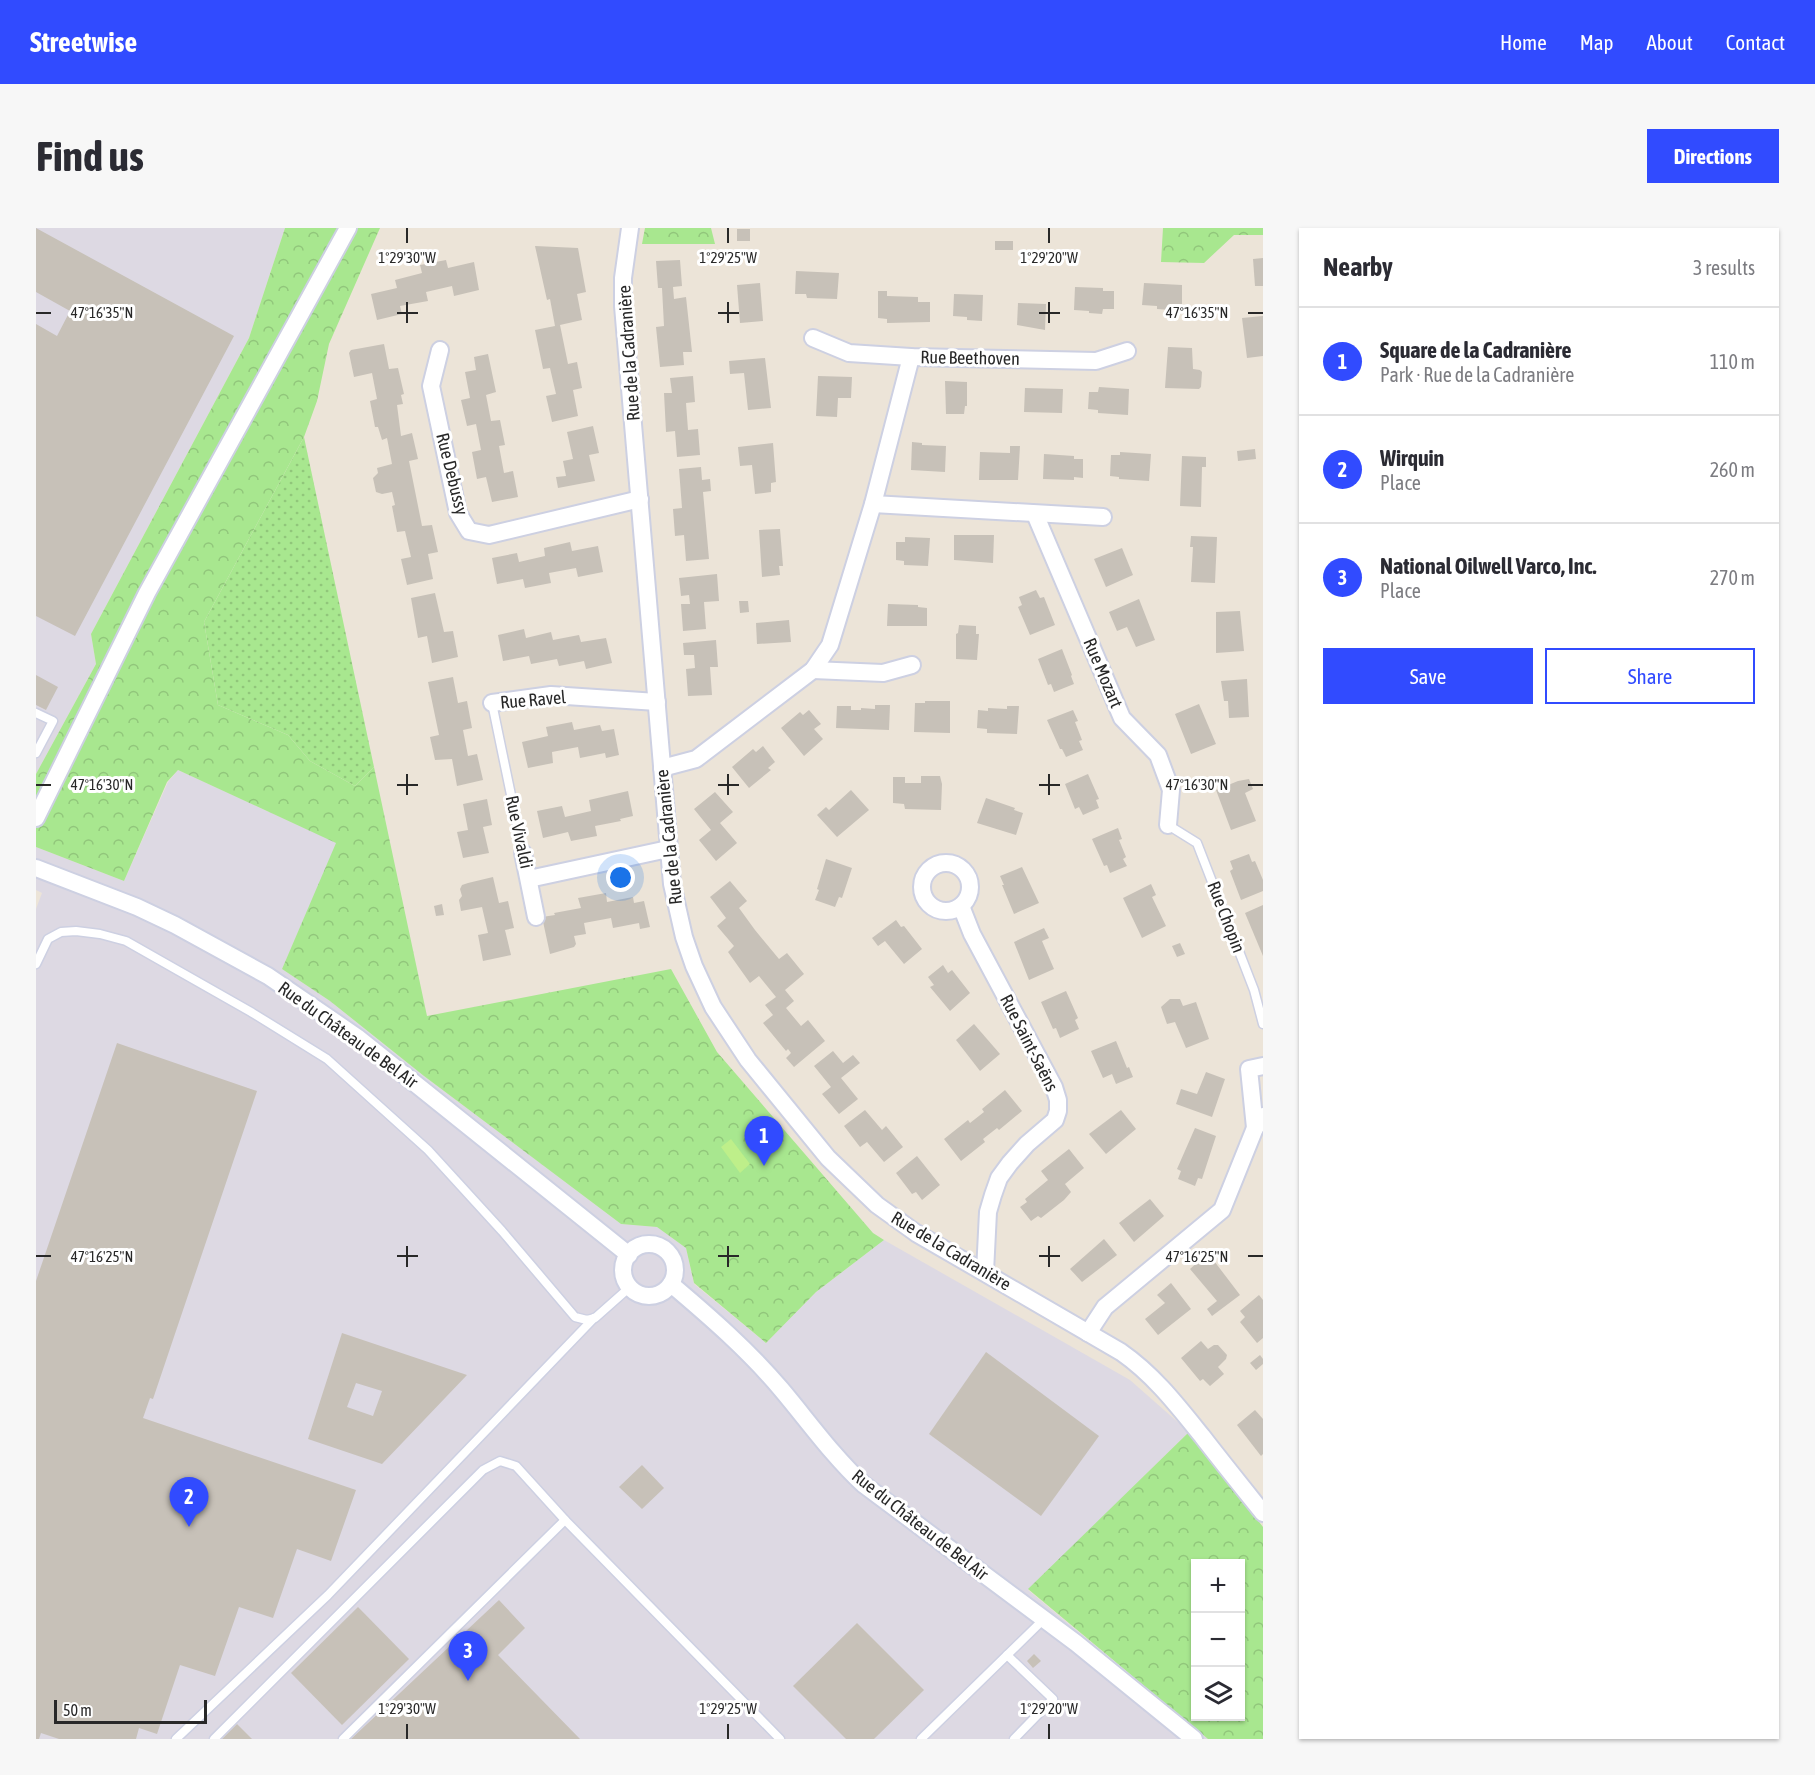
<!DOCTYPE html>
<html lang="en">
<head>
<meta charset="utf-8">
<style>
	body { margin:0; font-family:"Asap Condensed",sans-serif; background:#f7f7f7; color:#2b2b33 }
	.controls { position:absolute; right:18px; bottom:18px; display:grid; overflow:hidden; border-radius:0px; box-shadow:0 2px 4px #0004 }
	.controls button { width:54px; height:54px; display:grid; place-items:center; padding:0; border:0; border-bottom:2px solid #e1e1e2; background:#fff; color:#2b2b33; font:30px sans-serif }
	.scale { position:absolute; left:18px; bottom:15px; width:153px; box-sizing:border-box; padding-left:6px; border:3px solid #282828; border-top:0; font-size:16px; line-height:21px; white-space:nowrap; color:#282828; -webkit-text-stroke:4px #fff; paint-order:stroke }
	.you { position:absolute; left:585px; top:650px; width:21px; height:21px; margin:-15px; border:4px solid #fff; border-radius:50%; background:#1a73e8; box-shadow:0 0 0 9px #1a73e833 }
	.badge { display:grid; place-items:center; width:39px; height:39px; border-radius:50%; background:#314bff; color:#fff; font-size:20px; font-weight:700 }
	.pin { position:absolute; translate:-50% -50px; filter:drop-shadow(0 2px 3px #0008) }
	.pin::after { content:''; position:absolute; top:32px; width:21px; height:18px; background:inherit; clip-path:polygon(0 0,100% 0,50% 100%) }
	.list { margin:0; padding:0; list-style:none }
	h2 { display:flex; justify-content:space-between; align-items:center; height:78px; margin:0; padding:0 24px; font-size:26px }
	h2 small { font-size:20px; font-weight:400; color:#7c7c81 }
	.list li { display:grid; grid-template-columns:39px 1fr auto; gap:18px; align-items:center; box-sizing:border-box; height:108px; padding:0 24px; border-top:2px solid #e1e1e2 }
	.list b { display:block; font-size:22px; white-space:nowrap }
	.list p { margin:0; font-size:20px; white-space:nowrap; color:#7c7c81 }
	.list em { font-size:20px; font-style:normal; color:#7c7c81 }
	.actions { display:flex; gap:12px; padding:18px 24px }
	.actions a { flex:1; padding:14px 0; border:2px solid #314bff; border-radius:0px; text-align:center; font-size:21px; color:#314bff }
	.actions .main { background:#314bff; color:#fff }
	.icon { flex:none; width:33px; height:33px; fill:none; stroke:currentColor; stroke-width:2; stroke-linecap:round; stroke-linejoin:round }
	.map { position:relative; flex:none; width:1227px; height:1511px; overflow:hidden; border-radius:0px }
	header { display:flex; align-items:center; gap:36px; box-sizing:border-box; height:84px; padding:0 30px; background:#314bff; color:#fff }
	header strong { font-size:28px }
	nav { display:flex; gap:33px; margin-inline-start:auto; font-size:21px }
	.intro { display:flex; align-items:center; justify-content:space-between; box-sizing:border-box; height:144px; padding:0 36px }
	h1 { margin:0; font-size:42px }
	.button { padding:15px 27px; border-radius:0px; background:#314bff; color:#fff; font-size:21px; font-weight:700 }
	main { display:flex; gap:36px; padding:0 36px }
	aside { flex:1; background:#fff; border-radius:0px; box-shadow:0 2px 4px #0004 }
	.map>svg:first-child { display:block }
</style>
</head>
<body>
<header>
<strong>Streetwise</strong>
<nav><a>Home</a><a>Map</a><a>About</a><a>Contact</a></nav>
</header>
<div class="intro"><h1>Find us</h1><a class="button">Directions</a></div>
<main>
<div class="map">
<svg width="1227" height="1511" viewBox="0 0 1227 1511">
	<defs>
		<pattern id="grass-dots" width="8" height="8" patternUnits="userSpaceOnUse" patternTransform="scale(1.5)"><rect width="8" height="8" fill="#a8e78f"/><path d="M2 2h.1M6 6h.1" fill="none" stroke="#91c67b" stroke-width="1.8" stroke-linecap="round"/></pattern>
		<pattern id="forest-crowns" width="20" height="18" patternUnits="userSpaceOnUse" patternTransform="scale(1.5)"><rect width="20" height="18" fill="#a8e78f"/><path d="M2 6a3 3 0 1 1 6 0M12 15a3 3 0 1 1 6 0" fill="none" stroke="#91c67b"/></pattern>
	</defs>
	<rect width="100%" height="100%" fill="#ece4d8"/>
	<g fill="#ddd9e3">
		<polygon points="0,0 249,0 213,110 55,406 60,436 0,546"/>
		<polygon points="142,542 301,615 246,741 294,773 388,848 585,996 621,999 650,1020 658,1056 730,1115 780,1064 848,1012 1094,1152 1153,1204 992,1362 1172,1511 0,1511 0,681 6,665 0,662 0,619 88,653 132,554"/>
	</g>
	<polygon fill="url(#grass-dots)" points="268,209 338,539 319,558 274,533 252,507 182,477 168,394"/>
	<g fill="url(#forest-crowns)" fill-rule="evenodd">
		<polygon points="249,0 344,0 293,116 281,173 268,209 168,394 182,477 252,507 274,533 319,558 338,539 391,788 635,741 681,824 837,1005 848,1012 780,1064 730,1115 658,1055 650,1020 621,999 585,996 388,848 294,773 246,741 300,615 142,542 131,554 88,653 0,619 0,546 60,436 55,406 213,110"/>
		<polygon points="609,0 675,0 679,16 606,16"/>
		<polygon points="1127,0 1227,0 1227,7 1198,7 1168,35 1125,34"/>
		<path d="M1153 1204 1227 1299V1511H1172L992 1361ZM1160 1336H1204V1488H1160Z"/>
	</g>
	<polygon fill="#beef8a" points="695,911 714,936 704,945 685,919"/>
	<g fill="#c7c1b8" fill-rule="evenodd">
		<polygon points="0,0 198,108 39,408 0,388 0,96 21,108 34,83 0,64"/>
		<rect x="701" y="1" width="13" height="12"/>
		<rect x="959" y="13" width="18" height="9"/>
		<polygon points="499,18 542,20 550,64 541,66 546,92 524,97 532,136 541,134 546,160 537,162 542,188 516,194 510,168 520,166 514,140 507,141 499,102 519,98 514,71 511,72"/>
		<polygon points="1227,30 1227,58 1219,58 1217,31"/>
		<polygon points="410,32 412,40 438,34 443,62 418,68 416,58 390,64 392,73 364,78 366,86 341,92 335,66 361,60 359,52 386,45 384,37"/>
		<polygon points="644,32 646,58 637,59 638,71 650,69 656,124 647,124 648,137 624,139 620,99 628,98 626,60 622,60 620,33"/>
		<polygon points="760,43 803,45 801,71 771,70 770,66 759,66"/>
		<polygon points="724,55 727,93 704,95 701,57"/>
		<polygon points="1108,55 1146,57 1146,76 1136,76 1135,82 1121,81 1121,78 1106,77"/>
		<polygon points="1039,59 1067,60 1067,63 1078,63 1078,81 1067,81 1066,86 1053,85 1053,83 1038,82"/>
		<polygon points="842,63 851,63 851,68 882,69 882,74 894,74 894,94 851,95 851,91 842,90"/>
		<polygon points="918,66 947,67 946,93 931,92 931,89 917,88"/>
		<polygon points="982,75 1010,76 1009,102 981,97"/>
		<polygon points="1227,88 1227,128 1211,130 1206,90"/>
		<polygon points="348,116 353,141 362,140 368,166 365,167 367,176 361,177 365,208 376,205 382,231 373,233 386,298 396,297 402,324 392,326 397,351 371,357 365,331 375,329 369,303 361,304 356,278 359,277 356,264 346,266 340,264 337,250 342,245 341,240 356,236 351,210 346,212 342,199 339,199 334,173 341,171 336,145 318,149 313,125 315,122"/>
		<polygon points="1132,119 1156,120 1157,141 1164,142 1166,144 1165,159 1163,161 1129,160"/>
		<polygon points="452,126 460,164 450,167 455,193 464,192 469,217 463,218 468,245 477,243 482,269 456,274 450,249 441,251 436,224 445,222 440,196 431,198 425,172 434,170 429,144 440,142 438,129"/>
		<polygon points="729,130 735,180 712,182 708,145 694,146 693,133"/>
		<polygon points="657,148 659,174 650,175 652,202 662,201 664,227 641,229 639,203 630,204 628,165 636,165 634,150"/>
		<polygon points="782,148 816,149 815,170 802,170 801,189 780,188"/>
		<polygon points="909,153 931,154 931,178 929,178 928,186 910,186"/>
		<polygon points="1063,159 1093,161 1092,187 1062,185 1062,182 1052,181 1053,164 1062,164"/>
		<polygon points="989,160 1027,161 1026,185 988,184"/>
		<polygon points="557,198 563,225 553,227 559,253 522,260 520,249 530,248 527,233 537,231 531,204"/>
		<polygon points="876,214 886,215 886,217 910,218 909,244 875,242"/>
		<polygon points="737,215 740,254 735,255 735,264 719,266 716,237 704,238 702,219"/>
		<polygon points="974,218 984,218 982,252 943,252 944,224 974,225"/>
		<polygon points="1219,221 1220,231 1202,233 1201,223"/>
		<polygon points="1084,224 1115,226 1113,253 1083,251 1083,249 1074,248 1075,227 1084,227"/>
		<polygon points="1008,226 1038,228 1038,231 1047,231 1047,250 1038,249 1038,252 1007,251"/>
		<polygon points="1146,228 1170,229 1170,239 1166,239 1165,279 1144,278"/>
		<polygon points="665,239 666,252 674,251 675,263 667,264 673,331 650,333 648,307 639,308 637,281 646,280 643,241"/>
		<polygon points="744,301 747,338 743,338 744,347 726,349 723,302"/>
		<polygon points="918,307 958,307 957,335 918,332"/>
		<polygon points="1155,308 1181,309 1179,355 1155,354 1157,319 1154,319"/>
		<polygon points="869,309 894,310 892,338 868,337 868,333 860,332 860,314 869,314"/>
		<polygon points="534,314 536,323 562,318 567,344 542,349 540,340 513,345 515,355 489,360 487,351 461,356 456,330 481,325 483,334 509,328 508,320"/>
		<polygon points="1086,320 1097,347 1070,359 1058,331"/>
		<polygon points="681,346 683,373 668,374 670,401 647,403 645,376 654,376 653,367 645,368 643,350"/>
		<polygon points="1000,362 1004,370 1008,369 1019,397 994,407 982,379 986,377 983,369"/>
		<polygon points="399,365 408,404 417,403 422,429 396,435 391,408 382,410 375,370"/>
		<polygon points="1103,371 1119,412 1100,419 1091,399 1081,403 1073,384"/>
		<polygon points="703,373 712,373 713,384 704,385"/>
		<polygon points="852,376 882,377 882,379 891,380 891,398 851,398"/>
		<polygon points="1204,383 1208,423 1180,425 1180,384"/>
		<polygon points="753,392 755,414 721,416 720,395"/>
		<polygon points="923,397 940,398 940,406 943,406 941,432 920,431 920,406 922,405"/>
		<polygon points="488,401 490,410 515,404 517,412 543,407 545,414 570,410 576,435 550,441 548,433 523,438 521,431 495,436 493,428 467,433 462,407"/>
		<polygon points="680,412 682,439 674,439 676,467 652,468 650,441 659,440 658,427 648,427 647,415"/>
		<polygon points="1026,421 1036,447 1035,448 1038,456 1018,464 1015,456 1012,457 1002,431"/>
		<polygon points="0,447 22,459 10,482 0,477"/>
		<polygon points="417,449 422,475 431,473 436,500 427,502 432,528 441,526 447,552 421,558 416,531 399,532 394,509 403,507 392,454"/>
		<polygon points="1211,451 1213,489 1193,490 1192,473 1188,473 1185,453"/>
		<polygon points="889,473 914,473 914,505 878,504 879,475 889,475"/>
		<polygon points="1163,476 1180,516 1155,526 1139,486"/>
		<polygon points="839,477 854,477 853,502 800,500 801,478 815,478 815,482 825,482 825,480 839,481"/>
		<polygon points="971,478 983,478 981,506 951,505 951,501 941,500 942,482 952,483 952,480 971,481"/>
		<polygon points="773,482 785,496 778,501 787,511 768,528 745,500 764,484 767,487"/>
		<polygon points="1037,482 1042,493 1039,494 1046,512 1043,513 1047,522 1030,529 1026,521 1024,521 1011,492"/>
		<polygon points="536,494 538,502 564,497 566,503 578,501 583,527 570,530 569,525 544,530 542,519 516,524 517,535 492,540 486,514 512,508 510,499"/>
		<polygon points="727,518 739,534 732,540 735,542 713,560 696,539 717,521 720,524"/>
		<polygon points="1052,546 1063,571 1060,572 1063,580 1047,587 1043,579 1039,581 1029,556"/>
		<polygon points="885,548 904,548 906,556 905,582 869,581 868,576 857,575 857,549 869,549 869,555 885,555"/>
		<polygon points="1213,551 1217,561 1209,565 1220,593 1195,602 1180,562 1202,553"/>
		<polygon points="815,562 833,582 801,609 781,587 790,579 793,582"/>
		<polygon points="592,563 597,588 584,591 585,593 559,598 561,608 535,613 532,604 507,610 501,583 526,578 529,589 555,583 553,572"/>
		<polygon points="679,564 697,584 684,595 701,615 680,633 663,612 675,602 658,581"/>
		<polygon points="950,570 979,580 978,582 987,585 980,607 941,595"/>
		<polygon points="451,571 456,597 447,599 453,625 427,630 421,604 432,602 427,576"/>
		<polygon points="1082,600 1086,611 1083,612 1090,629 1087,631 1091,638 1074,645 1071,637 1068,638 1056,611"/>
		<polygon points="1213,626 1216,634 1219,633 1227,652 1227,663 1205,672 1194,643 1197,641 1194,633"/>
		<polygon points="790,631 816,640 806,670 803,669 799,679 779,672 783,662 781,661"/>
		<polygon points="986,639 1003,675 978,686 966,657 968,657 964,648"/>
		<polygon points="457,649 463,675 472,673 478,700 469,702 475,727 447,733 442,707 452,705 446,679 425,683 423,672 426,668 424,661 426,657 432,655"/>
		<polygon points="694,653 711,673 703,680 719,702 743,731 751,725 768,746 749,762 758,773 750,780 765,798 772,792 789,813 758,839 750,830 755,825 752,821 750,823 727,795 737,787 729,777 740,769 723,748 714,755 692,724 698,718 681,698 690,690 674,669"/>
		<polygon points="1115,656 1120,667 1116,669 1130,698 1106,710 1087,670"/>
		<polygon points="570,665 571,674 597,669 598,675 608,673 614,699 604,701 603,695 577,700 575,690 548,695 550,706 538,708 540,716 538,719 514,726 506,689 519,687 518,685 545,680 542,670"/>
		<polygon points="406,676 408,687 400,688 398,678"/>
		<polygon points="1227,677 1227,728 1209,685"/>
		<polygon points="860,692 865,699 868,698 886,721 868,736 849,713 842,718 836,710"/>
		<polygon points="1008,700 1013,710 1006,713 1018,741 993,752 978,714"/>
		<polygon points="1144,715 1149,726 1141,729 1136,718"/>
		<polygon points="907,737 912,745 916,742 934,765 914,783 894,759 898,757 892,749"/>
		<polygon points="1030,763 1042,790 1039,792 1043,801 1024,810 1020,800 1017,801 1005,774"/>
		<polygon points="1134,771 1144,771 1147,778 1160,774 1173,811 1150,820 1139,794 1131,796 1125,779"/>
		<polygon points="938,796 964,826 944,843 920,812"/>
		<polygon points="1080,813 1091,840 1093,839 1097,849 1080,856 1076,846 1067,850 1055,823"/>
		<polygon points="81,815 221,863 117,1171 114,1170 107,1190 320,1262 295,1333 261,1321 237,1390 203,1379 179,1448 144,1437 121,1506 103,1500 100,1511 23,1511 5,1505 3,1511 0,1511 0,1053"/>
		<polygon points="797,823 807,835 817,827 824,835 805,850 822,871 803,886 786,866 795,859 778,838"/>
		<polygon points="1170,844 1189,851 1176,889 1140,876 1145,861 1161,866"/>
		<polygon points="969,862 986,883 963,902 961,900 947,911 949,914 925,933 908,911 932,892 934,895 948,884 946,881"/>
		<polygon points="829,882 846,902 850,898 867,919 848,934 831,914 824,919 808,898"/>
		<polygon points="1085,882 1100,901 1070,926 1053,906"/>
		<polygon points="1159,900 1180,908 1166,951 1162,950 1159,958 1142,951 1145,943 1141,941"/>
		<polygon points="1033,921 1048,940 1029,956 1035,964 1028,972 1005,990 1002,988 995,993 984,979 991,974 989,971 1012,952 1005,943"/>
		<polygon points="881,928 904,957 886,972 880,964 876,966 860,945"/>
		<polygon points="1114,971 1128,988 1098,1014 1083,995"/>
		<polygon points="1068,1011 1081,1027 1046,1054 1034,1041"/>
		<polygon points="1172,1025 1204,1067 1176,1088 1171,1081 1181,1073 1154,1041"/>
		<polygon points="1135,1055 1155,1081 1122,1107 1109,1091 1129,1075 1121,1067"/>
		<polygon points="1223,1067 1227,1072 1227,1110 1221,1115 1204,1094 1209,1089 1204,1083"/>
		<path d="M306 1105 431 1147 346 1236 272 1211ZM320 1155 346 1163 337 1188 311 1179Z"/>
		<polygon points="1165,1113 1172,1121 1178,1117 1182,1117 1191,1127 1190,1131 1182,1139 1188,1146 1174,1158 1167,1151 1164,1153 1145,1130"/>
		<polygon points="950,1124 1063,1208 1005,1288 893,1206"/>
		<polygon points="1224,1127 1227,1131 1227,1136 1220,1142 1214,1135"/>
		<polygon points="1219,1182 1227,1191 1227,1226 1225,1228 1201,1197"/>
		<polygon points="606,1237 628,1260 606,1281 583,1259"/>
		<polygon points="463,1372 489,1400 462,1427 544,1511 315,1511"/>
		<polygon points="322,1379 373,1431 306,1497 255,1445"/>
		<polygon points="821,1395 888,1462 838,1511 810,1511 757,1458"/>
		<polygon points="998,1426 1005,1433 997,1440 991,1433"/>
		<polygon points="201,1496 216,1511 186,1511"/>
	</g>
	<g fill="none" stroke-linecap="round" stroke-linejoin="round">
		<g stroke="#cdd0e2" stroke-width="11">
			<g id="service">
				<polyline points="456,475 487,625"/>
				<polyline points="0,485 17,493 0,525"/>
				<polyline points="1132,597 1161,615 1218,762 1227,796"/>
				<polyline points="0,736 12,711 25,704 40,703 64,706 90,713 215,784 291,831 392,922 466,1003 539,1089 551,1092 559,1090 594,1059"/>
				<polyline points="971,1427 1017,1471 978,1511"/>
				<polyline points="140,1511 292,1367 558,1090"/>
				<polyline points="178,1511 447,1242 464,1233 480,1238 529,1292"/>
				<polyline points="307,1511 529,1292 744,1511"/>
				<polyline points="885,1511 1008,1391"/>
			</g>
		</g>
		<g stroke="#cdd0e2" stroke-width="20">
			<g id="minor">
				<path d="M594 0 587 50V78L636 656 648 709 658 738 677 779 712 832 792 930 841 977 880 1005 1085 1124C1118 1147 1141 1177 1166 1208 1186 1234 1207 1260 1227 1285"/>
				<polyline points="777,110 813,125 875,129 1060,133 1091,123"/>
				<polyline points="404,122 395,158 422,285 433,303 453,307 604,271"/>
				<polyline points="837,276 1067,289"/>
				<polyline points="999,286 1086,490 1122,527 1135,562 1132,597"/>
				<polyline points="777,442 847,445 876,437"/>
				<polyline points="456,475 515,467 621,474"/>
				<polyline points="626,540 660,531 777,442 794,417 837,276 875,129"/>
				<polyline points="0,590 111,365 312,0"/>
				<polyline points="487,625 500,689"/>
				<circle cx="910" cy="659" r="24"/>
				<polyline points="0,640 101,679 139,697 232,748 321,809 593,1027"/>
				<polyline points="493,651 632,621"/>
				<polyline points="925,678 936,706 1018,859 1022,872 1022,883 1019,892 991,916 974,935 963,950 957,967 952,984 949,1044"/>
				<polyline points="1219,900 1213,841 1227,838"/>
				<circle cx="613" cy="1042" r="26"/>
				<path d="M635 1056C674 1089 712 1122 745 1161 772 1193 796 1227 827 1256L1040 1415 1158 1511"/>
				<polyline points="1052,1105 1069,1079 1186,982 1219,900 1227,888"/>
			</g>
		</g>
		<use href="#service" stroke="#fff" stroke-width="8"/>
		<use href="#minor" stroke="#fff" stroke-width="16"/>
	</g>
	<path fill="none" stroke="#282828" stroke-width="2" d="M371 0V15M692 0V15M1013 0V15M371 74V95M692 74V95M1013 74V95M0 85H15M361 85H382M682 85H703M1003 85H1024M1212 85H1227M371 546V567M692 546V567M1013 546V567M0 557H15M361 557H382M682 557H703M1003 557H1024M1212 557H1227M371 1018V1039M692 1018V1039M1013 1018V1039M0 1028H15M361 1028H382M682 1028H703M1003 1028H1024M1212 1028H1227M371 1496V1511M692 1496V1511M1013 1496V1511"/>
	<g text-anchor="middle" stroke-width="6" stroke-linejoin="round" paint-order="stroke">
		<g font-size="18" fill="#282828" stroke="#fff">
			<text transform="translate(593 125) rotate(-94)" y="6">Rue de la Cadranière</text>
			<text transform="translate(934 130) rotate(1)" y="6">Rue Beethoven</text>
			<text transform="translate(416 246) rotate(76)" y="6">Rue Debussy</text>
			<text transform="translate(1067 445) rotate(67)" y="6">Rue Mozart</text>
			<text transform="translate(497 472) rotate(-5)" y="6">Rue Ravel</text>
			<text transform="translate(483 604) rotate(78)" y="6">Rue Vivaldi</text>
			<text transform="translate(633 609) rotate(-96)" y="6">Rue de la Cadranière</text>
			<text transform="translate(1190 689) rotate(69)" y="6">Rue Chopin</text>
			<text transform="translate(312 807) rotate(36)" y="6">Rue du Château de Bel Air</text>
			<text transform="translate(993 815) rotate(63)" y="6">Rue Saint-Saëns</text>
			<text transform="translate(915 1023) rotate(31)" y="6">Rue de la Cadranière</text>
			<text transform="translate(884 1297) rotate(38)" y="6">Rue du Château de Bel Air</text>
		</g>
	</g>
	<g font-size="15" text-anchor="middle" fill="#282828" stroke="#fff" stroke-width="6" stroke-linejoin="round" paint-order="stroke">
		<text x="371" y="35">1°29'30"W</text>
		<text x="692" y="35">1°29'25"W</text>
		<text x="1013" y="35">1°29'20"W</text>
		<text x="66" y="90">47°16'35"N</text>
		<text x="1161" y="90">47°16'35"N</text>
		<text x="66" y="562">47°16'30"N</text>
		<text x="1161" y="562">47°16'30"N</text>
		<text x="66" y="1034">47°16'25"N</text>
		<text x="1161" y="1034">47°16'25"N</text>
		<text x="371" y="1486">1°29'30"W</text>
		<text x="692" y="1486">1°29'25"W</text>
		<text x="1013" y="1486">1°29'20"W</text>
	</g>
</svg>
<div class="controls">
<button>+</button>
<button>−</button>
<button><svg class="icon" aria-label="layers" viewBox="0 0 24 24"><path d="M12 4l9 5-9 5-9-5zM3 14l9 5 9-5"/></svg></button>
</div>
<div class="scale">50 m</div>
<div class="you"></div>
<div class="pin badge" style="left:728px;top:938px">1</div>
<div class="pin badge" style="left:153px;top:1299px">2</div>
<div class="pin badge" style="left:432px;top:1453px">3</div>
</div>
<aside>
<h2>Nearby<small>3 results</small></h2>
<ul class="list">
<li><span class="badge">1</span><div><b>Square de la Cadranière</b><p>Park · Rue de la Cadranière</p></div><em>110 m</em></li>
<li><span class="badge">2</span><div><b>Wirquin</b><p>Place</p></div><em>260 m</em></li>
<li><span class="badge">3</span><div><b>National Oilwell Varco, Inc.</b><p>Place</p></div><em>270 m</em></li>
</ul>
<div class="actions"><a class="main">Save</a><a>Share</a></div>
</aside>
</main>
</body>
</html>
